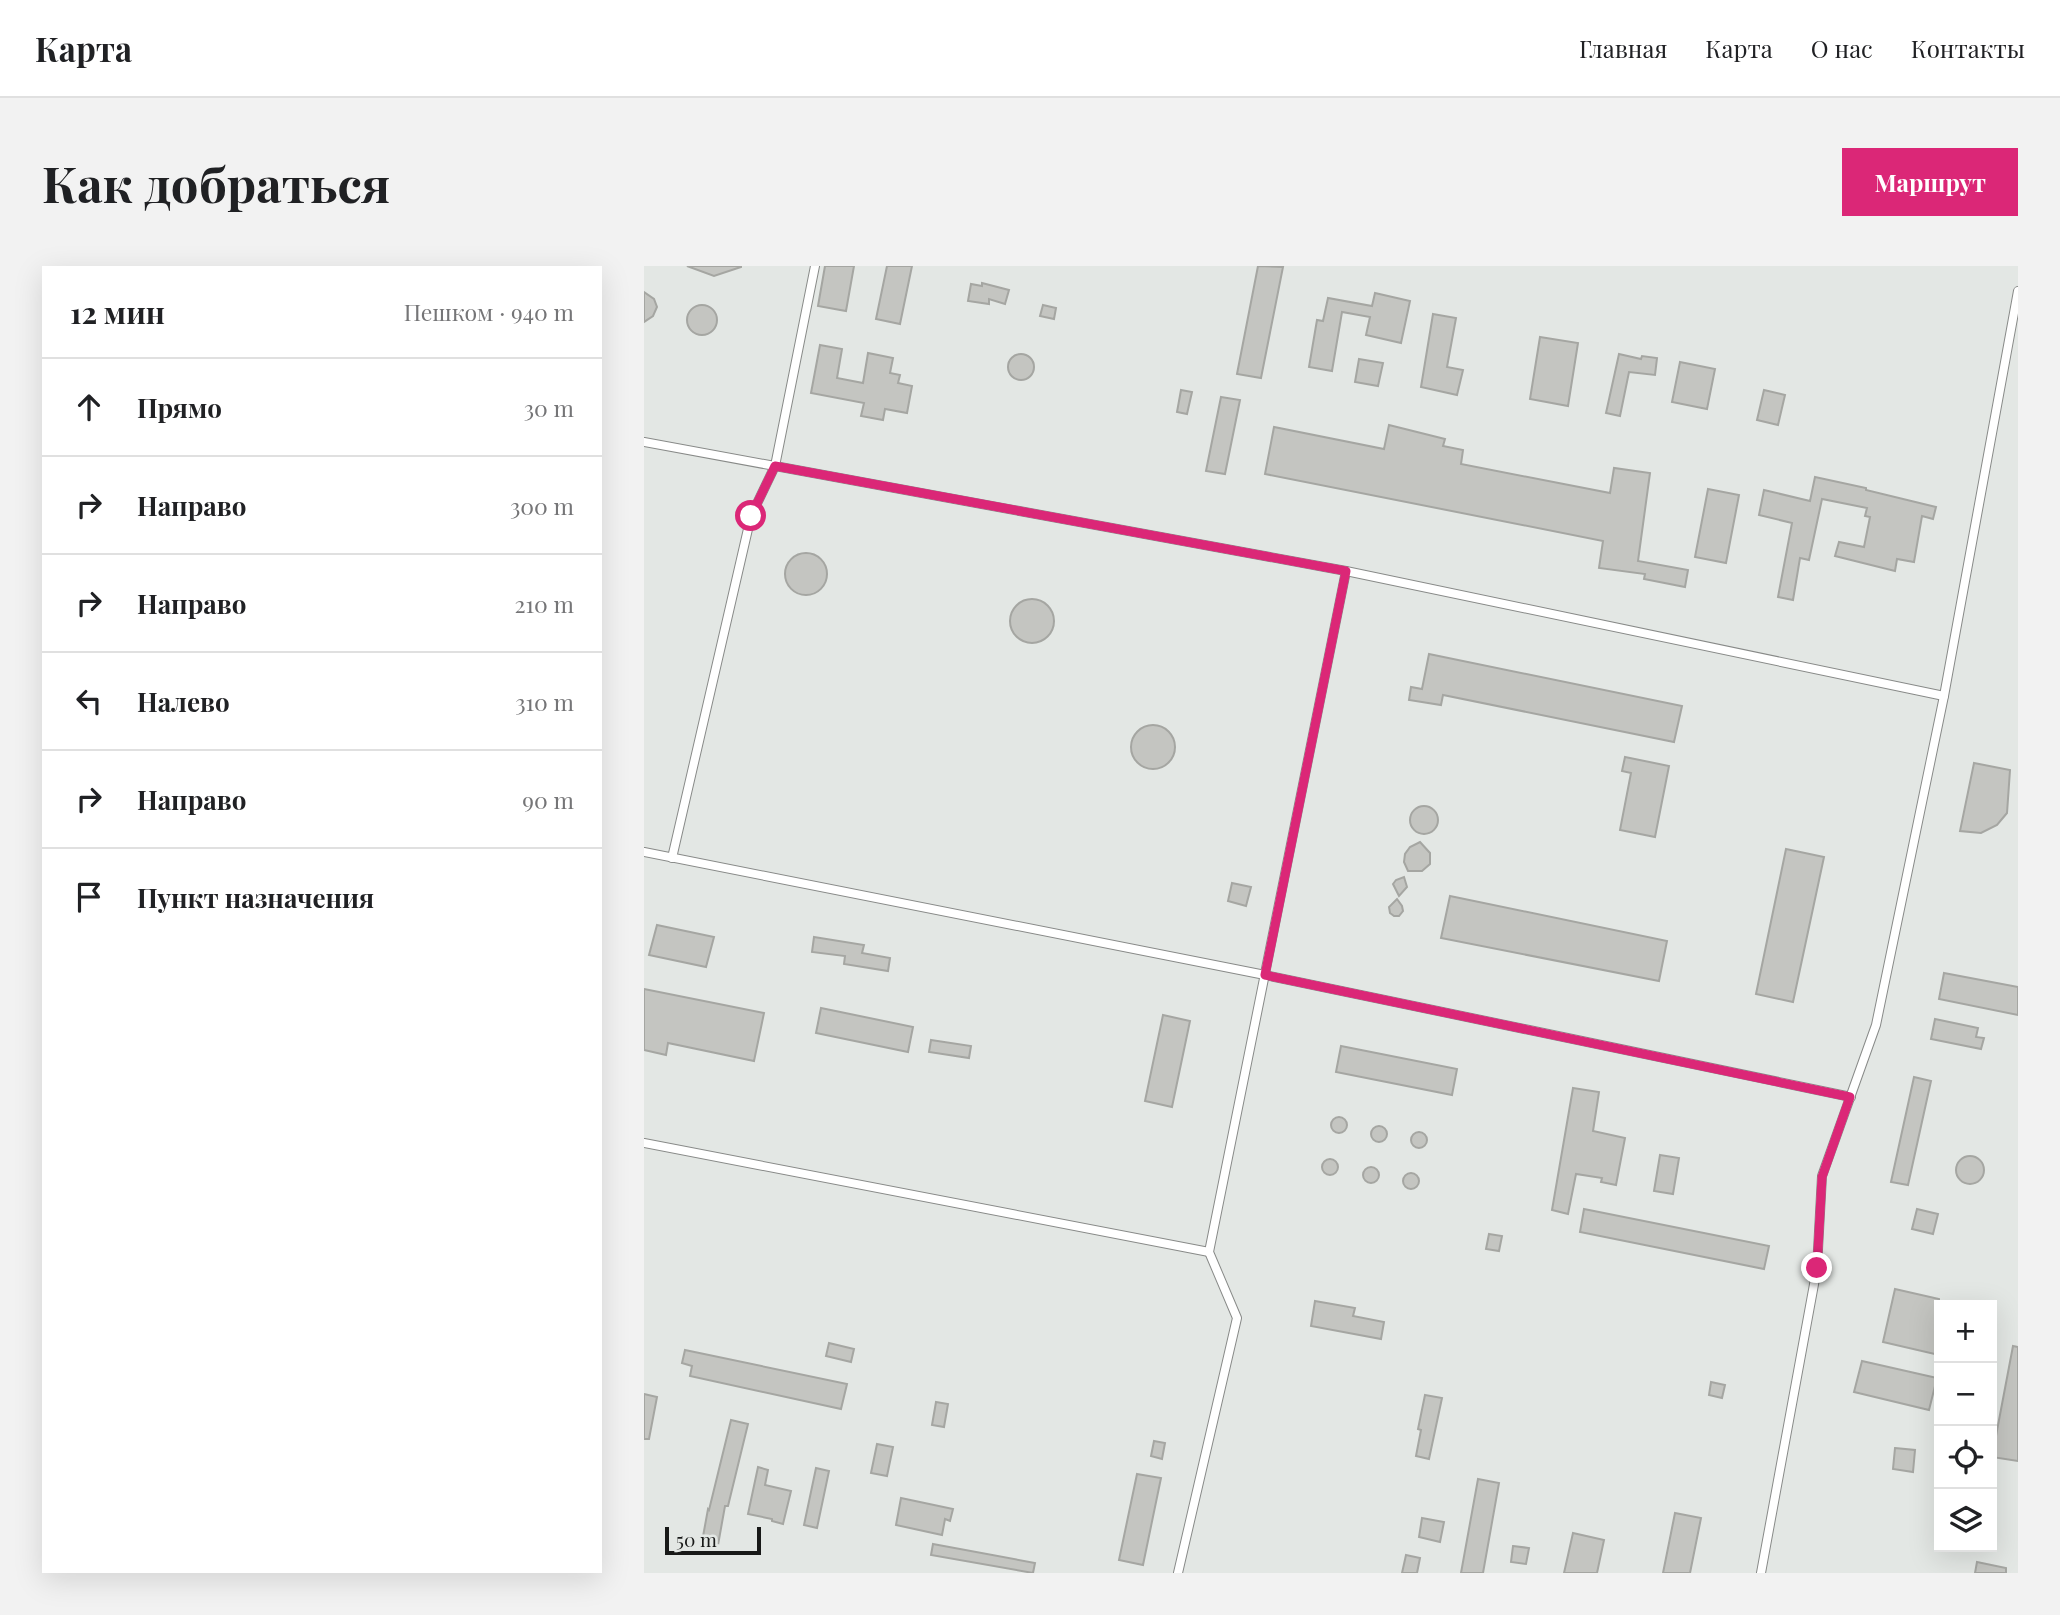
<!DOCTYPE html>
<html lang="ru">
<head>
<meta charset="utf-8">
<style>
	body { margin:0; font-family:"Playfair Display",serif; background:#f2f2f2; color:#202124 }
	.controls { position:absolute; right:21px; bottom:21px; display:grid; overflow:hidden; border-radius:0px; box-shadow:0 7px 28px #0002 }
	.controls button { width:63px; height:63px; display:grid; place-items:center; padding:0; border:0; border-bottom:2px solid #e0e0e0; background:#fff; color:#202124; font:35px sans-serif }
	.scale { position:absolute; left:21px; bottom:18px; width:96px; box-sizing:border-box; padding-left:7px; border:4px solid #181918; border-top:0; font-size:19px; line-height:24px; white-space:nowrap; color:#181918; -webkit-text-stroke:5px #e3e7e4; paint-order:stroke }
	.stop { position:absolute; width:21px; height:21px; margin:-16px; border:5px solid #db2777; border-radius:50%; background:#fff }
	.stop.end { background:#db2777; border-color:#fff; box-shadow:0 2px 7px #0008 }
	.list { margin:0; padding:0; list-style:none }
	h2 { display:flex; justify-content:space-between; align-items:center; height:91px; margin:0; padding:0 28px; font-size:30px }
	h2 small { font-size:23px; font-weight:400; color:#757577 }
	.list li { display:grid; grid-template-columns:46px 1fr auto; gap:21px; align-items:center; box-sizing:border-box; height:98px; padding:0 28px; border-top:2px solid #e0e0e0 }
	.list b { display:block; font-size:26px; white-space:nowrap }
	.list em { font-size:23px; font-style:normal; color:#757577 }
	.icon { flex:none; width:38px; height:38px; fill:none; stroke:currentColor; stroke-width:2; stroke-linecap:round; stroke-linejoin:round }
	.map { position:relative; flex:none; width:1374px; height:1307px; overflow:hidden; border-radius:0px }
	header { display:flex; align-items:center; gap:42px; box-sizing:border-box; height:98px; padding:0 35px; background:#fff; border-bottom:2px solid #e0e0e0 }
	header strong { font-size:33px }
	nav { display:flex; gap:38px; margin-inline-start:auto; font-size:24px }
	.intro { display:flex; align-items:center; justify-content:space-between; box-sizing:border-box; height:168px; padding:0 42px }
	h1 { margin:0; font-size:49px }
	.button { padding:18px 32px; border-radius:0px; background:#db2777; color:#fff; font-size:24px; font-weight:700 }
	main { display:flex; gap:42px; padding:0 42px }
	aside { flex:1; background:#fff; border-radius:0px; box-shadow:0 7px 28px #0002 }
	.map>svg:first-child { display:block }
</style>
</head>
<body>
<header>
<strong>Карта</strong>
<nav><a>Главная</a><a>Карта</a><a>О нас</a><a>Контакты</a></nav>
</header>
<div class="intro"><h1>Как добраться</h1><a class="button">Маршрут</a></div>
<main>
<aside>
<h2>12 мин<small>Пешком · 940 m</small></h2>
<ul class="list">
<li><svg class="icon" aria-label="ahead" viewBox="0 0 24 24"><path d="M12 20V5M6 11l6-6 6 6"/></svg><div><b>Прямо</b></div><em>30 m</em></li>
<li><svg class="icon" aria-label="right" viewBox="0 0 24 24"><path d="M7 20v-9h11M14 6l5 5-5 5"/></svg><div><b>Направо</b></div><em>300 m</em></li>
<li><svg class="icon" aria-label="right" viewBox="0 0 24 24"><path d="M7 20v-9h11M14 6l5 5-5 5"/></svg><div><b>Направо</b></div><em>210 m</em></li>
<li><svg class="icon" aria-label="left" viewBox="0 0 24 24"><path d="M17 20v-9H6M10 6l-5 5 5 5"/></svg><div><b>Налево</b></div><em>310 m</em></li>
<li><svg class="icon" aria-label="right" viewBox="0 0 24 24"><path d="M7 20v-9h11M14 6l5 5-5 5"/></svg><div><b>Направо</b></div><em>90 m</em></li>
<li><svg class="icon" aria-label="arrive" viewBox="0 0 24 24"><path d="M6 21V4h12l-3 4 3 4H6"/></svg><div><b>Пункт назначения</b></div></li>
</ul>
</aside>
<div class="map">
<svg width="1374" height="1307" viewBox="0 0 1374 1307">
	<rect width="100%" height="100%" fill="#e3e7e4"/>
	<g fill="#c4c5c1" stroke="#a5a6a2" stroke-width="2">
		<polygon points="43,0 97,0 97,1 70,10"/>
		<polygon points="181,0 210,0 202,45 174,40"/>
		<polygon points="243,0 268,0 256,58 232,53"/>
		<polygon points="614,0 639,1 617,112 593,108"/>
		<polygon points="338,17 365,24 361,38 345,33 345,38 324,35 327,18 338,20"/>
		<polygon points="0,26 10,33 13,41 9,50 0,56"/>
		<polygon points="731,27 766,35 757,77 722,69 726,51 698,46 688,105 665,101 673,54 679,55 684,32 728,40"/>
		<polygon points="399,39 412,42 410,53 396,50"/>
		<circle cx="58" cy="54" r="15"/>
		<polygon points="789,48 812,52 803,101 819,104 813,129 777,121"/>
		<polygon points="896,71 934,77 924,140 886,133"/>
		<polygon points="176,79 198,83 193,112 219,117 224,87 249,92 246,107 256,109 254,117 268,120 263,147 241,143 239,154 217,150 220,137 167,127"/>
		<polygon points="975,88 997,93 998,90 1013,92 1011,109 985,106 976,150 962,147"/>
		<circle cx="377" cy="101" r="13"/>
		<polygon points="715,93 739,97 734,120 711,116"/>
		<polygon points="1036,96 1071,103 1063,143 1028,136"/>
		<polygon points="537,124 548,126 543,148 533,146"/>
		<polygon points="1120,124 1141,129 1134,159 1113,154"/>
		<polygon points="577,131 596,134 581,208 562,205"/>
		<polygon points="745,159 801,173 799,180 819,184 817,198 966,227 970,202 1006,207 994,295 1044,304 1041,321 1000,313 1001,308 955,302 959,275 621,208 630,161 740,183"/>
		<polygon points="1171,211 1222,222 1222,224 1292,241 1289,253 1278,250 1270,296 1253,293 1251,305 1191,290 1195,276 1220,281 1226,251 1221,250 1223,242 1178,233 1165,294 1156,292 1149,334 1134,331 1148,257 1115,249 1120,224 1166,235"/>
		<polygon points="1064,223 1095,229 1082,297 1051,291"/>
		<circle cx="162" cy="308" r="21"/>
		<circle cx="388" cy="355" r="22"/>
		<polygon points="785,388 1038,440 1030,476 799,429 797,439 765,434 767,421 778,423"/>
		<circle cx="509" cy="481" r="22"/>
		<polygon points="981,491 1025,500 1011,571 976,564 987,507 978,505"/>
		<polygon points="1330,497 1366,504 1363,547 1353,559 1337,567 1316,565"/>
		<circle cx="780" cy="554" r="14"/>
		<polygon points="776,576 786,587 786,598 778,605 764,605 760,596 761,588 766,581"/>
		<polygon points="1142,583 1180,591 1149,736 1112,728"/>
		<polygon points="760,611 763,621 755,630 749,618 752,614"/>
		<polygon points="588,617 607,621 602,640 584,635"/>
		<polygon points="806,630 1023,675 1015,715 797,672"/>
		<polygon points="753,633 758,640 759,645 755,650 750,650 746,647 745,641"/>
		<polygon points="13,659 70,671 62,701 5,689"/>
		<polygon points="170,671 220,679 218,687 246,692 244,705 200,698 201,690 168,686"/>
		<polygon points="1300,707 1374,721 1374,749 1295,733"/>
		<polygon points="0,723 120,747 110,795 24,777 22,789 0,784"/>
		<polygon points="177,742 269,761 264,786 172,767"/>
		<polygon points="519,749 546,755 528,841 501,835"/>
		<polygon points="1291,753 1334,762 1332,771 1340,772 1337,783 1287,773"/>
		<polygon points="287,774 327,780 325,792 285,786"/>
		<polygon points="697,780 813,803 808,829 692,806"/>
		<polygon points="1270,811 1287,815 1264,919 1247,916"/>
		<polygon points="929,822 955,826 949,865 981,872 972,919 957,916 958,912 932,908 924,948 908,944"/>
		<circle cx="695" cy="859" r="8"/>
		<circle cx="735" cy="868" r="8"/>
		<circle cx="775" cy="874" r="8"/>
		<polygon points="1016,889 1035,892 1029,928 1010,925"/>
		<circle cx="1326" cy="904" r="14"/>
		<circle cx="686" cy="901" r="8"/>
		<circle cx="727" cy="909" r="8"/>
		<circle cx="767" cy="915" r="8"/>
		<polygon points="940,943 1125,980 1120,1003 936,966"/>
		<polygon points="1273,943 1294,948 1289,968 1268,963"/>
		<polygon points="845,968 858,970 855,985 842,983"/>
		<polygon points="1251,1023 1295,1033 1295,1089 1239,1076"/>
		<polygon points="671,1035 711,1042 709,1050 740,1056 737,1073 667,1060"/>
		<polygon points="185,1077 210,1083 207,1096 182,1090"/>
		<polygon points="1369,1080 1374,1081 1374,1195 1348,1191"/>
		<polygon points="41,1084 203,1118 197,1143 46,1110 48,1100 38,1097"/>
		<polygon points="1218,1095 1293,1112 1285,1144 1210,1126"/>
		<polygon points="1067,1116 1081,1119 1078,1132 1065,1129"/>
		<polygon points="0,1128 13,1131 5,1173 0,1173"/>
		<polygon points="781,1129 798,1132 785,1193 772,1190 777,1164 774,1163"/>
		<polygon points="292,1136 304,1138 300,1161 288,1159"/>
		<polygon points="87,1154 104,1158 84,1240 81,1240 74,1279 58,1276 64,1243 65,1244"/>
		<polygon points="510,1175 521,1177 518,1193 507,1190"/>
		<polygon points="233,1178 249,1181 243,1210 227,1207"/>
		<polygon points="1251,1182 1271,1184 1269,1206 1249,1203"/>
		<polygon points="114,1201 124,1204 121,1219 147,1225 139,1258 128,1255 128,1253 104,1248"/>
		<polygon points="172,1202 185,1205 173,1262 160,1259"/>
		<polygon points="493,1208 517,1212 499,1299 475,1294"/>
		<polygon points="834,1213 855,1217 839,1307 817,1307"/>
		<polygon points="257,1232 309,1243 306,1255 301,1253 298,1269 252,1259"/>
		<polygon points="1031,1247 1057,1252 1046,1307 1019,1307"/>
		<polygon points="778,1252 800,1256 796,1276 775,1271"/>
		<polygon points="929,1267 960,1274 953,1307 920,1307"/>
		<polygon points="289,1278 391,1297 389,1307 287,1289"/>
		<polygon points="869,1280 885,1282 882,1298 867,1296"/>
		<polygon points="762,1289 776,1292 773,1307 758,1307"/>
		<polygon points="1333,1296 1362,1302 1362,1307 1331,1307"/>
	</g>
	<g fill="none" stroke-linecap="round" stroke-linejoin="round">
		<g stroke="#888a88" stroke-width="10">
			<g id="lane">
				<polyline points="0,176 702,305 1300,430"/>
				<polyline points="0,586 621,709 1207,831"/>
				<polyline points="28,592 107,250 131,200 171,0"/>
				<polyline points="0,877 565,986"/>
				<polyline points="534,1307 593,1052 565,986 702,305"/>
				<polyline points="1117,1307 1173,1002 1178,910 1232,759 1300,430 1374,25"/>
			</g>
		</g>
		<use href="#lane" stroke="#fff" stroke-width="8"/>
	</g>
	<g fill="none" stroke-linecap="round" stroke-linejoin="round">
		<polyline stroke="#db2777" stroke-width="9" points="107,250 131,200 702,305 621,709 1206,831 1178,911 1173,1002"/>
	</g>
</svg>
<div class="controls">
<button>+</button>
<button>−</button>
<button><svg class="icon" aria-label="locate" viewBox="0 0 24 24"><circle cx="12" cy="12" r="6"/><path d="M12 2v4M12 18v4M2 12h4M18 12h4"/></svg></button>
<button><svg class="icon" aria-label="layers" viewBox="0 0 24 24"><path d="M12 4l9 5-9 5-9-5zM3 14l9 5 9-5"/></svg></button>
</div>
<div class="scale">50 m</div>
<div class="stop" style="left:107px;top:250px"></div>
<div class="stop end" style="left:1173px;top:1002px"></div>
</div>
</main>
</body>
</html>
